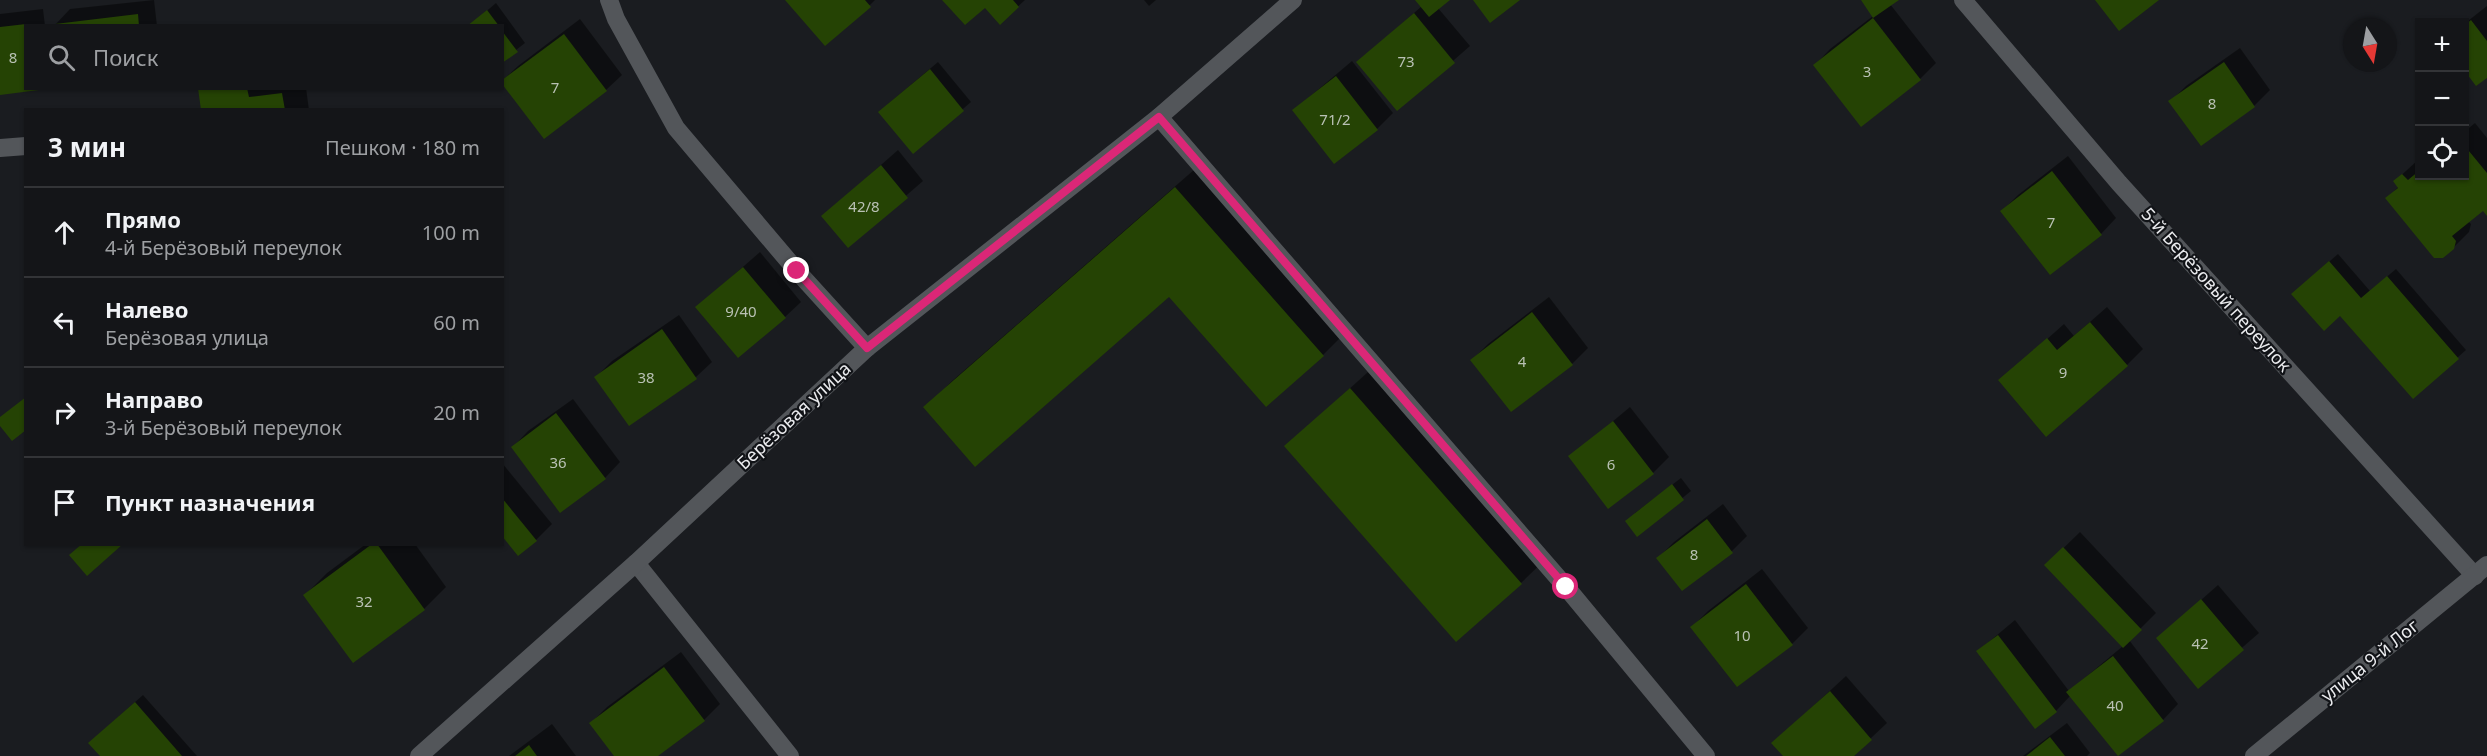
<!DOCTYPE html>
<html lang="ru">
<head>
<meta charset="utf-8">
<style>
	body { margin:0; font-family:"Noto Sans",sans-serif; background:#212225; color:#f1f3f6 }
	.controls { position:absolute; right:18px; top:18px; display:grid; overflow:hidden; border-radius:0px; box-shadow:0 2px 4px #0004 }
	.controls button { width:54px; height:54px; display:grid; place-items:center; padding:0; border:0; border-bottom:2px solid #333437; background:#141518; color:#f1f3f6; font:30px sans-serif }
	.compass { position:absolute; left:2343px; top:18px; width:54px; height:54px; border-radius:50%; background:#141518; box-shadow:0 2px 4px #0004; rotate:169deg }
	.stop { position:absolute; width:18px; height:18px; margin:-14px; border:4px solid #db2777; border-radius:50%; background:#fff }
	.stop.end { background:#db2777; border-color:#fff; box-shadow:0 2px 6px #0008 }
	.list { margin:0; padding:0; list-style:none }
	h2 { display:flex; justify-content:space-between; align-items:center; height:78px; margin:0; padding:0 24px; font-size:26px }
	h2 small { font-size:20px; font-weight:400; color:#9d9fa2 }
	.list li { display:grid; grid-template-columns:39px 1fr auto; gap:18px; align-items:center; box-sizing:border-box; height:90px; padding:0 24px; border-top:2px solid #333437 }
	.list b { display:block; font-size:22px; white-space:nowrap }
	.list p { margin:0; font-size:20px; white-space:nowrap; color:#9d9fa2 }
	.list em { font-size:20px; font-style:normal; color:#9d9fa2 }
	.icon { flex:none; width:33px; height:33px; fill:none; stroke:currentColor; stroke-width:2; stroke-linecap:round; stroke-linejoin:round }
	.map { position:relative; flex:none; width:2487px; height:756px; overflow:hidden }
	.search { position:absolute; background:#141518; box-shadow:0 2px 4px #0004; left:24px; top:24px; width:480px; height:66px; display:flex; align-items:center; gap:15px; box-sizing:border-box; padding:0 21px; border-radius:0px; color:#9d9fa2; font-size:22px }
	.panel { position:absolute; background:#141518; box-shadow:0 2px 4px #0004; left:24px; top:108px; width:480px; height:438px; border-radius:0px }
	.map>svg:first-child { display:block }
</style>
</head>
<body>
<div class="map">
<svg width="2487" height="756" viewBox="0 0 2487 756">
	<rect width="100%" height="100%" fill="#1a1c20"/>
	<g fill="#0007">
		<polygon points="154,0 157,26 54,26 70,9"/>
		<polygon points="787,0 875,0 870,5"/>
		<polygon points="944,0 1025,0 1000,23 985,6"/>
		<polygon points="1144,0 1156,0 1149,6"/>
		<polygon points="1417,0 1447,0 1438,8 1470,46 1398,109 1358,62 1422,6"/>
		<polygon points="1862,0 1897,0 1890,4 1936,63 1920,79 1815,65 1830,49 1873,16"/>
		<polygon points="496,3 525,43 502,61 502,26 469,26"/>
		<polygon points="2487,6 2487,76 2464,68 2464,24"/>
		<polygon points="43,9 45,26 26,26 26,88 35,88 0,93 0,14"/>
		<polygon points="580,19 622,75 606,90 502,81 518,66"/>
		<polygon points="2240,48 2270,90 2254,106 2201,144 2170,102 2186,86"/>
		<polygon points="1352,61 1393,113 1377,129 1294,110"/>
		<polygon points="938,62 971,102 913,152 888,104"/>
		<polygon points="199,88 306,88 309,110 202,110"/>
		<polygon points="2475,123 2487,138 2487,213 2483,209 2468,221 2471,224 2469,232 2453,248 2387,199 2399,186 2395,181 2419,159 2420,176 2464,176 2464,132"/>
		<polygon points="898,150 923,181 848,246 823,216"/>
		<polygon points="2068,156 2116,218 2101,234 2002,211 2018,195"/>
		<polygon points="1203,162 1350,328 1323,355 1266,405 1169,295 925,408 952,381"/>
		<polygon points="760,252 801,302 785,317 697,307"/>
		<polygon points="2338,254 2370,291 2396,269 2466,350 2413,397 2341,314 2301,286"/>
		<polygon points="1549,297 1588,348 1572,364 1472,360 1488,344"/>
		<polygon points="2107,307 2143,349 2127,365 2000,381 2064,324 2074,336"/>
		<polygon points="679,315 712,362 696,377 596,377 612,361"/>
		<polygon points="1378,363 1548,557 1521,583 1286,446"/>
		<polygon points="573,399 620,462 605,478 513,447 528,431"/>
		<polygon points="1630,407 1669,457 1653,473 1570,457"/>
		<polygon points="502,463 552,524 536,540 502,534"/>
		<polygon points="1681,478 1691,491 1637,535 1635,513"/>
		<polygon points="1723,504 1747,536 1732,551 1658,558 1674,542"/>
		<polygon points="2080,532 2156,613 2129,640 2178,704 2163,720 2071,695 2056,711 1978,651 2015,620 2069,691 2123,646 2046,565"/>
		<polygon points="366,544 415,544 446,587 424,609 305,595 327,573"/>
		<polygon points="1762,569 1808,628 1792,644 1738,685 1692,627 1708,611"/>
		<polygon points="2218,585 2259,633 2198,686 2158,638"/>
		<polygon points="681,652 720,704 704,720 655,756 616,756 591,723 607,707"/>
		<polygon points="1846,676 1887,723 1852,756 1785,756 1773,743"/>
		<polygon points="143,695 197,756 102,756 98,735"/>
		<polygon points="2067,723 2090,753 2087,756 2023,756"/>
		<polygon points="552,724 576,756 509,756"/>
	</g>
	<g fill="#254304">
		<polygon points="785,0 865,0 871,7 825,46"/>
		<polygon points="942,0 1013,0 1019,7 1000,25 985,8 965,25"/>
		<polygon points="1415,0 1450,0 1429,17"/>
		<polygon points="1473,0 1520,0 1490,23"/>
		<polygon points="1861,0 1899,0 1873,18"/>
		<polygon points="2095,0 2159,0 2119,31"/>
		<polygon points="487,10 499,26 467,26"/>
		<polygon points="1414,13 1455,63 1397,111 1356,62"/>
		<polygon points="138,14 139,26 55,26 55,24"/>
		<polygon points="1873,18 1921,80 1861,127 1813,65"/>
		<polygon points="2471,20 2487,41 2487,78 2476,86 2464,70 2464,26"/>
		<polygon points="26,24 26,88 39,90 0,95 0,27"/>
		<polygon points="502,31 518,52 502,63"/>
		<polygon points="564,34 607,91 544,139 502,84 502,80"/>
		<polygon points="2224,62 2255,107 2201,146 2168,101"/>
		<polygon points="930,69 964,111 913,154 878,112"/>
		<polygon points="1336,76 1378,130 1334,164 1292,110"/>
		<polygon points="198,88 247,88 249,97 282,93 285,110 201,110"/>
		<polygon points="2464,145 2487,173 2487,216 2483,211 2452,236 2456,241 2454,249 2443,258 2434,258 2385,198 2398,188 2393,181 2402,174 2408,180 2420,170 2420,176 2464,176"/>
		<polygon points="881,165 908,198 848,248 821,216"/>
		<polygon points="2052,171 2102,235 2050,275 2000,211"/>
		<polygon points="1175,187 1324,356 1266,407 1169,297 975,467 923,407"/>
		<polygon points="2329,261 2361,298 2387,276 2459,359 2413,399 2340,316 2324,331 2291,294"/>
		<polygon points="743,267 786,318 738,358 695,307"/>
		<polygon points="1532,312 1573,365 1511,412 1470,360"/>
		<polygon points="2090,322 2128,366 2046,437 1998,380 2047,338 2057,350"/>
		<polygon points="662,329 697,379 629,426 594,377"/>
		<polygon points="1350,388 1522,584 1456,642 1284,446"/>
		<polygon points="26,397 26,430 12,441 0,426 0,417"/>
		<polygon points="556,413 606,479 560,513 511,447"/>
		<polygon points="1613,421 1654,474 1608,509 1568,456"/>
		<polygon points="1672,484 1684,500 1637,537 1625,521"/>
		<polygon points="502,498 537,541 518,556 502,536"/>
		<polygon points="1707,519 1733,553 1682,591 1656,558"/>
		<polygon points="82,544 123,544 87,576 69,555"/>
		<polygon points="372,544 377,544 425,610 353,663 303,595"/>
		<polygon points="2063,547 2142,630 2123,648 2044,565"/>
		<polygon points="1746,584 1793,645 1737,687 1690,627"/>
		<polygon points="2201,599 2244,650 2198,689 2156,638"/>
		<polygon points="1998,635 2057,712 2035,729 1976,651"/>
		<polygon points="2113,656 2164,721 2118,756 2066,692"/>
		<polygon points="664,667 705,721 658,756 614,756 589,723"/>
		<polygon points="1830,691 1872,740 1854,756 1783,756 1771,743"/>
		<polygon points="135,702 182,756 100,756 88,743"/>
		<polygon points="2050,737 2065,756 2026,756"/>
		<polygon points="529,745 537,756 515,756"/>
	</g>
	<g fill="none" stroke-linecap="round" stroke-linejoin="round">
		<g stroke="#53565a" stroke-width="18">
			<polyline points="609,0 616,19 676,128 797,271 867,348"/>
			<polyline points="1963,0 2119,183 2475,576"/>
			<polyline points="1159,117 1566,587 1706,756"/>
			<polyline points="0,148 26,146"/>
			<polyline points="636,563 790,756"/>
			<polyline points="419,756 636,563 867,348 1159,117 1293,0"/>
			<polyline points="2254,756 2487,565"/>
		</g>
	</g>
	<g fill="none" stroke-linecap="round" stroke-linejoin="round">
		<polyline stroke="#db2777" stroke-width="8" points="797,271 867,348 1159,117 1566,587"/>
	</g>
	<g text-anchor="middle" stroke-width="4.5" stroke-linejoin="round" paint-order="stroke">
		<g font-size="15" fill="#b9c1b4">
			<text x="13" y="63">8</text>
			<text x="1406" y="67">73</text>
			<text x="1867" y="77">3</text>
			<text x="555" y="93">7</text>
			<text x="2212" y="109">8</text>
			<text x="1335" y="125">71/2</text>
			<text x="864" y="212">42/8</text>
			<text x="2051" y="228">7</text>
			<text x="741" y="317">9/40</text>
			<text x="1522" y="367">4</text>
			<text x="2063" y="378">9</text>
			<text x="646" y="383">38</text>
			<text x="558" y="468">36</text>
			<text x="1611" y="470">6</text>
			<text x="1694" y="560">8</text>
			<text x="364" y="607">32</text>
			<text x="1742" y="641">10</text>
			<text x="2200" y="649">42</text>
			<text x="2115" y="711">40</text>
		</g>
		<g font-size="18" fill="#eaebee" stroke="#111317">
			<text transform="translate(2216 290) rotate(48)" y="6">5-й Берёзовый переулок</text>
			<text transform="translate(794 416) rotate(-43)" y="6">Берёзовая улица</text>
			<text transform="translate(2370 661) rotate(-39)" y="6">улица 9-й Лог</text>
		</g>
	</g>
</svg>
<div class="controls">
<button>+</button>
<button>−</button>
<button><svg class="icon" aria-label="locate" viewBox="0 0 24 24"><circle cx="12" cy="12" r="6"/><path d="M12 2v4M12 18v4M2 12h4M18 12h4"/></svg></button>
</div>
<svg class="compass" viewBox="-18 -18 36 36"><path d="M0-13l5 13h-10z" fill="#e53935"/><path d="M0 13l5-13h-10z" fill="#9d9fa2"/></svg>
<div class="stop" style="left:1566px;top:587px"></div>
<div class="stop end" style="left:797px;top:271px"></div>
<div class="search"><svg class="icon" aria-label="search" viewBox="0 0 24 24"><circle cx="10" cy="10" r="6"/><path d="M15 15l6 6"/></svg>Поиск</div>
<section class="panel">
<h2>3 мин<small>Пешком · 180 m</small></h2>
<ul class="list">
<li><svg class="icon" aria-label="ahead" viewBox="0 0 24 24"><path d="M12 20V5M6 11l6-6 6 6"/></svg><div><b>Прямо</b><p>4-й Берёзовый переулок</p></div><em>100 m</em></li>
<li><svg class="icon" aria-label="left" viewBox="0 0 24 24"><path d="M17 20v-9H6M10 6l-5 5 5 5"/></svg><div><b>Налево</b><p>Берёзовая улица</p></div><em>60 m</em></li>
<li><svg class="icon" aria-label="right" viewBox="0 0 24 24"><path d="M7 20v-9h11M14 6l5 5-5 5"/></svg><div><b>Направо</b><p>3-й Берёзовый переулок</p></div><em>20 m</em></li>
<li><svg class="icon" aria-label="arrive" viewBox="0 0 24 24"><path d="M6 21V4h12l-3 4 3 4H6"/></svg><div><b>Пункт назначения</b></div></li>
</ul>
</section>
</div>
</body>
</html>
